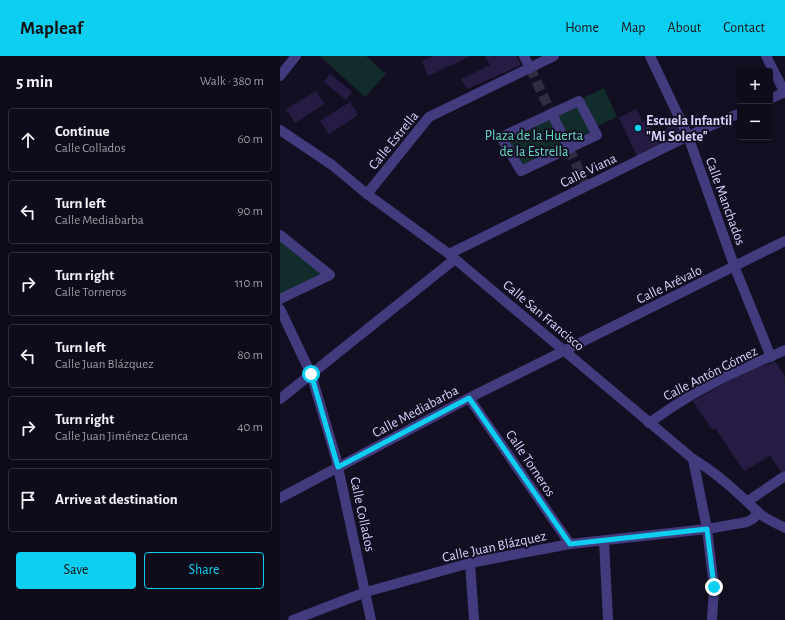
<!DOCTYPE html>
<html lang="en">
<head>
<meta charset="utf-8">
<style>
	body { margin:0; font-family:"Alegreya Sans",sans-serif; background:#1c1927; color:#f1f3f6 }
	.controls { position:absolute; right:12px; top:12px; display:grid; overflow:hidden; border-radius:4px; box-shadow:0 2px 10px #0003 }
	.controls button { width:36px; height:36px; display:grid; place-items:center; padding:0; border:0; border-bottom:1px solid #2e2b39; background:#0e0b1a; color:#f1f3f6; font:20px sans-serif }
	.stop { position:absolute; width:12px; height:12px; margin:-9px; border:3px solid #0bcef0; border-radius:50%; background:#fff }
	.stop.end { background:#0bcef0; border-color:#fff; box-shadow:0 1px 4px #0008 }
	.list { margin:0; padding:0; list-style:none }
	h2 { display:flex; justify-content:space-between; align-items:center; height:52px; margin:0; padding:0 16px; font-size:17px }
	h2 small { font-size:13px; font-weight:400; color:#9b9ba2 }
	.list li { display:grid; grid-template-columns:26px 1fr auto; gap:12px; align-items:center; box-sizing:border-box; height:64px; margin:0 8px 8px; padding:0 8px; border:1px solid #2e2b39; border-radius:4px }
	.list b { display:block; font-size:15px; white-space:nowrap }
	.list p { margin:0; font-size:13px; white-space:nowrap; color:#9b9ba2 }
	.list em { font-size:13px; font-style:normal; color:#9b9ba2 }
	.actions { display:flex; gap:8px; padding:12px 16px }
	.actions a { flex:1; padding:9px 0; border:1px solid #0bcef0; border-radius:4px; text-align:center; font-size:14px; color:#0bcef0 }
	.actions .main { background:#0bcef0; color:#111 }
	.icon { flex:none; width:22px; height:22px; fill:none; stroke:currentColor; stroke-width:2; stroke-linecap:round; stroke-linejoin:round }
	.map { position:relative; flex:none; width:505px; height:564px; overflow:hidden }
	header { display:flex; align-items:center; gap:24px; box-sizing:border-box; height:56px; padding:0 20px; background:#0bcef0; color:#111 }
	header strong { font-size:19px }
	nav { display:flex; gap:22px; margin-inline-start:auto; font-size:14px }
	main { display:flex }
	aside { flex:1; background:#0e0b1a }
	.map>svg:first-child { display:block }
</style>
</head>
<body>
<header>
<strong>Mapleaf</strong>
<nav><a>Home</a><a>Map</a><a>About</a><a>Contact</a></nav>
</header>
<main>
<aside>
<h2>5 min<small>Walk · 380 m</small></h2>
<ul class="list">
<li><svg class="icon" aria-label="ahead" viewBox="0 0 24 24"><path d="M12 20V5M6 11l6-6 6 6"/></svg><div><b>Continue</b><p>Calle Collados</p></div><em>60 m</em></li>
<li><svg class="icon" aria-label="left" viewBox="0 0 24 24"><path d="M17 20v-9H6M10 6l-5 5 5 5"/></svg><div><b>Turn left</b><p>Calle Mediabarba</p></div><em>90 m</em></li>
<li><svg class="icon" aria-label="right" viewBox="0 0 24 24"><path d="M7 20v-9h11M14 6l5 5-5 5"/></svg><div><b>Turn right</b><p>Calle Torneros</p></div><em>110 m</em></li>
<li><svg class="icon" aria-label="left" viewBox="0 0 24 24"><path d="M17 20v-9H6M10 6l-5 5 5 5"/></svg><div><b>Turn left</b><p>Calle Juan Blázquez</p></div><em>80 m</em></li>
<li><svg class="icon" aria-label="right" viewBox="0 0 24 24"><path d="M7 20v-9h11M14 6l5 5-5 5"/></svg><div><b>Turn right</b><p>Calle Juan Jiménez Cuenca</p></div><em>40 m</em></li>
<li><svg class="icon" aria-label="arrive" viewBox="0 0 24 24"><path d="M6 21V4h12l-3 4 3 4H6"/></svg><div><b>Arrive at destination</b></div></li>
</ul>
<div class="actions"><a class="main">Save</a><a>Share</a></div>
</aside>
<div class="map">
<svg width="505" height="564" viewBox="0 0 505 564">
	<rect width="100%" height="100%" fill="#130f22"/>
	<g fill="#122c2c">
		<polygon points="40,0 86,0 106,18 85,41"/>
		<polygon points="324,32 337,61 313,72 317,79 241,115 221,81"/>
		<polygon points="0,179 50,219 0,243"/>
	</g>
	<g fill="#261c43">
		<polygon points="153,0 191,0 148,20 142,5"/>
		<polygon points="205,0 236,0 241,9 187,33 181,23 210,9"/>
		<polygon points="50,18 72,36 66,44 44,26"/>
		<polygon points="36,35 44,48 15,67 6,53"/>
		<polygon points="70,46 78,59 49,78 40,65"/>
		<polygon points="356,53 363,66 367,63 374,78 402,66 408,80 359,104 339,62"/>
		<polygon points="496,306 505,321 505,414 502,417 490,400 464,415 435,372 432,374 413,345 466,315"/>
	</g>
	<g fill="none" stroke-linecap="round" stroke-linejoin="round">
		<g stroke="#312c43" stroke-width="10" stroke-dasharray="10 5" stroke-linecap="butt">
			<polyline points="250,12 272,58"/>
			<polyline points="289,93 306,130"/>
		</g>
		<g stroke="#423c7f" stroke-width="10">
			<polyline points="244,0 250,12"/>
			<polyline points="370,0 408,80 455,212 491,301"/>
			<polyline points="486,0 505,37"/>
			<polyline points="0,20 16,0"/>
			<polyline points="490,43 505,36"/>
			<polygon points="299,45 317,79 241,115 221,81"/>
			<polyline points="272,58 289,93"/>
			<path d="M0 74 52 109 87 138 169 198 413 403C437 417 458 437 478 456 485 463 496 467 505 472"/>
			<polyline points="87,138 149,61 274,0"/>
			<polyline points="0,179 50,219 0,243"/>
			<polyline points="169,198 408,80 460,57"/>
			<polyline points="0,253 31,318 56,402 91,564"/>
			<polyline points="189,342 290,488"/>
			<polyline points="0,343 175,203"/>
			<path d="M369 367C398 346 430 327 462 313 476 306 491 301 505 294"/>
			<polyline points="413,403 427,473 434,531 432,564"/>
			<polyline points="0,442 189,342 505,185"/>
			<polyline points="468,445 505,420"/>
			<polyline points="324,485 328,564"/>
			<polyline points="190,507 194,564"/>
			<polyline points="13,564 86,536 190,507 290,488 427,473 467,466 474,462 477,455"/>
		</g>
	</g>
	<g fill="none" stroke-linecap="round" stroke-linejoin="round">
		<polyline stroke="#0bcef0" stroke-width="5" points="31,318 58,411 189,342 290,488 427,473 434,531"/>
	</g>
	<circle fill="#0bcef0" stroke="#130f22" stroke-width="1.5" cx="358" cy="72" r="4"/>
	<g text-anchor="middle" stroke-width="4" stroke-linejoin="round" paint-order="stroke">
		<g font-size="14" font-weight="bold" fill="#d9d2fd" stroke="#130f22" text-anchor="start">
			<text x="366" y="69">Escuela Infantil<tspan x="366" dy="16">"Mi Solete"</tspan></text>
		</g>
		<g font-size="14" fill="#62dac2" stroke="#130f22">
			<text x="254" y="84">Plaza de la Huerta<tspan x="254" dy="16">de la Estrella</tspan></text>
		</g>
		<g font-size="14" fill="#d9d2fd" stroke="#130f22">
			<text transform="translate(113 84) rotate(-51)" y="5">Calle Estrella</text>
			<text transform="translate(308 114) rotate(-26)" y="5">Calle Viana</text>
			<text transform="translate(446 145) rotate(70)" y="5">Calle Manchados</text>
			<text transform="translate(389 228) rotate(-26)" y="5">Calle Arévalo</text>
			<text transform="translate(264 259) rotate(40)" y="5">Calle San Francisco</text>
			<text transform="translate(430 317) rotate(-27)" y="5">Calle Antón Gómez</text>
			<text transform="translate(135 355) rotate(-28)" y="5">Calle Mediabarba</text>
			<text transform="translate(251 407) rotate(56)" y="5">Calle Torneros</text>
			<text transform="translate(83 458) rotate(78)" y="5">Calle Collados</text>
			<text transform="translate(214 490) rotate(-12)" y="5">Calle Juan Blázquez</text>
		</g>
	</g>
</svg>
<div class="controls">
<button>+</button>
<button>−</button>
</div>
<div class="stop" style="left:31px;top:318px"></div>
<div class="stop end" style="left:434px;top:531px"></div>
</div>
</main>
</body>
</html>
